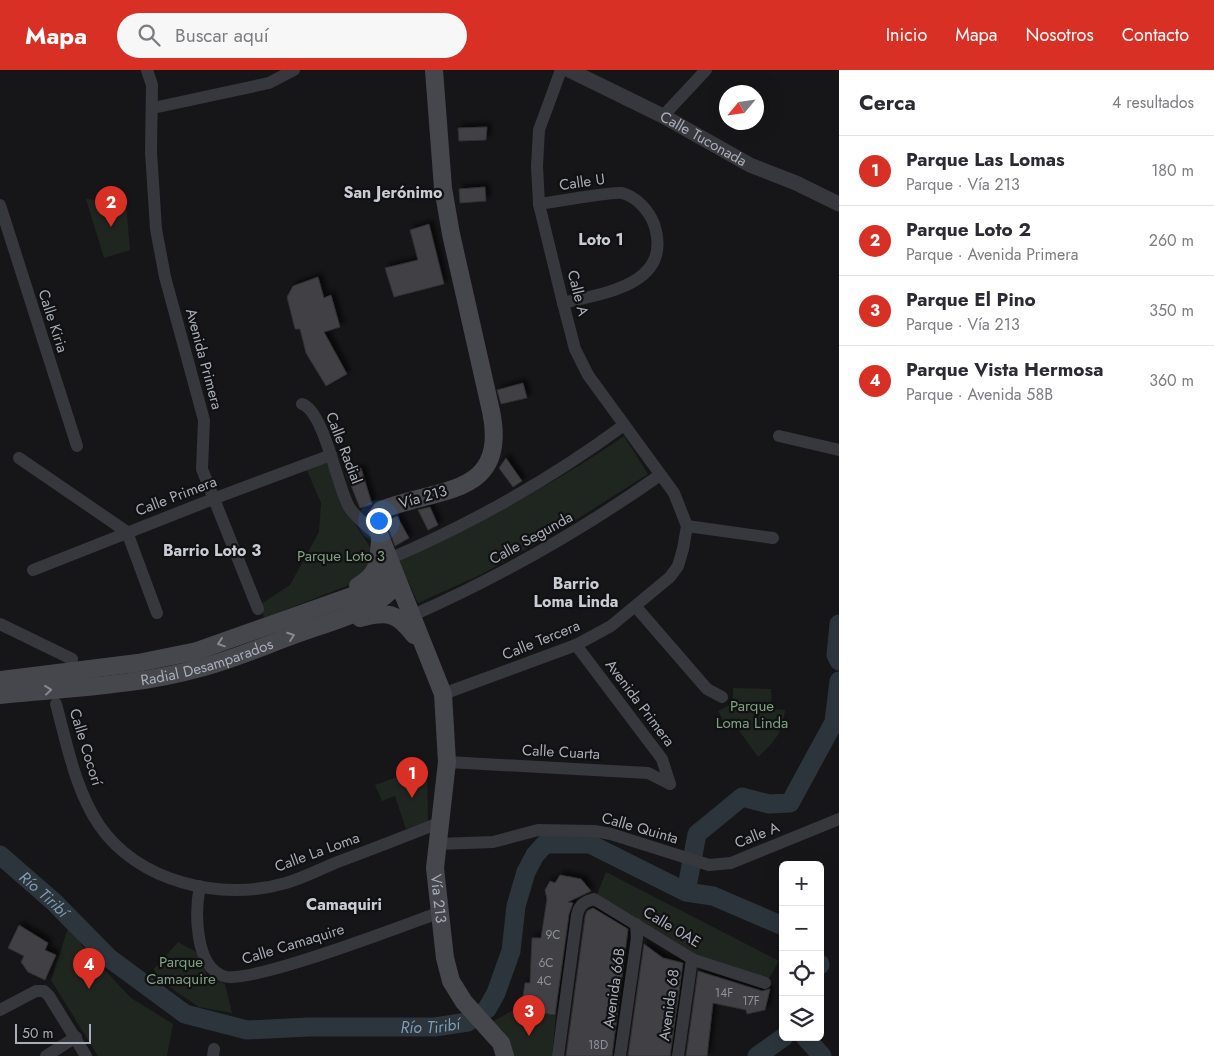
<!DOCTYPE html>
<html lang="es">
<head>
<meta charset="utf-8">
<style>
	body { margin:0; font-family:Jost,sans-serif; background:#f7f7f7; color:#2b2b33 }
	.controls { position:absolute; right:15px; bottom:15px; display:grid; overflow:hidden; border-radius:8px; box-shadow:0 5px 20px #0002 }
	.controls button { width:45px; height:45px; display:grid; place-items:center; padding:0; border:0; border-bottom:1px solid #e1e1e2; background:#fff; color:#2b2b33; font:25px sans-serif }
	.compass { position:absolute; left:719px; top:15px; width:45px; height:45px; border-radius:50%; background:#fff; box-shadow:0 5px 20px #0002; rotate:241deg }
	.scale { position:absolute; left:15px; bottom:12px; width:76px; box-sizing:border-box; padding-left:5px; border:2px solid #a8adb8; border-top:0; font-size:14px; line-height:18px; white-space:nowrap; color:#a8adb8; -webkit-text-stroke:4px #111113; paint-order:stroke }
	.you { position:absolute; left:378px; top:450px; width:18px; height:18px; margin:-12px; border:4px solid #fff; border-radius:50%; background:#1a73e8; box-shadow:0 0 0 8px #1a73e833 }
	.badge { display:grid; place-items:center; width:32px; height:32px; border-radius:50%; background:#d93025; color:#fff; font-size:16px; font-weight:700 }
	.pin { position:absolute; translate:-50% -41px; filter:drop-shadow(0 1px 2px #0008) }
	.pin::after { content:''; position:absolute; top:26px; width:18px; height:15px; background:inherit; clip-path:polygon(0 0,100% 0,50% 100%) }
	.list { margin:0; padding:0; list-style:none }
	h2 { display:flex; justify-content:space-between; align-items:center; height:65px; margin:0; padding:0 20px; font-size:21px }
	h2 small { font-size:16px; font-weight:400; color:#7c7c81 }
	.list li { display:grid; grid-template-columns:32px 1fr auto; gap:15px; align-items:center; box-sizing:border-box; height:70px; padding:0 20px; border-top:1px solid #e1e1e2 }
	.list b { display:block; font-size:19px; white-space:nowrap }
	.list p { margin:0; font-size:16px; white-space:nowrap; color:#7c7c81 }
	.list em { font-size:16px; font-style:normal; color:#7c7c81 }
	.icon { flex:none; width:28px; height:28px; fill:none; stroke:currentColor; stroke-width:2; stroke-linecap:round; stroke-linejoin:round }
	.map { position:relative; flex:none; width:839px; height:986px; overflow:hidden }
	header { display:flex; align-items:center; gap:30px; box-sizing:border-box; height:70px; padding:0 25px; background:#d93025; color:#fff }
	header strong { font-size:24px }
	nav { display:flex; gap:28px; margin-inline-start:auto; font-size:18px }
	.search { width:350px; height:45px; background:#f7f7f7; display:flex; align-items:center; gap:12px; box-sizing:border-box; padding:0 18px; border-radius:28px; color:#7c7c81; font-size:19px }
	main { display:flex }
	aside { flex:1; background:#fff }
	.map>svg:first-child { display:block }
</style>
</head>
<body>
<header>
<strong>Mapa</strong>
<div class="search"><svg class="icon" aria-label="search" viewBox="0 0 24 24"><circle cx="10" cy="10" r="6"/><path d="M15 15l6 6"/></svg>Buscar aquí</div>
<nav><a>Inicio</a><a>Mapa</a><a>Nosotros</a><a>Contacto</a></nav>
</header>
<main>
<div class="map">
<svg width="839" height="986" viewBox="0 0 839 986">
	<defs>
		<filter id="shadow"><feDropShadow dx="4" dy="-4" stdDeviation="2.5" flood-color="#0009"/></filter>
	</defs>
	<rect width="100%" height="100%" fill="#161618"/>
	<g fill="#1e261f">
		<polygon points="86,129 126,133 130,180 104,188"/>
		<path d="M624 366 648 404 568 455 482 504 418 533 399 491C476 454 554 415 624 366Z"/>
		<polygon points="326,391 348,443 375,485 362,510 264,548 261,534 290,515 319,462 321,433 306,398"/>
		<path d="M733 618 771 619 772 639 785 640C782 663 775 672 758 687L735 655 728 661 718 641 733 633Z"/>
		<polygon points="427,696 428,751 406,759 395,726 382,731 375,715"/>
		<polygon points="606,802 779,891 768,910 695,886 596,827"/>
		<polygon points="69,855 83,877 131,928 173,954 167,986 98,986 51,910"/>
		<polygon points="178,872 196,882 208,907 225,914 232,943 199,937 158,909 154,899"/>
		<polygon points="515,939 556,946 552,986 508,986 503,961 492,952"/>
	</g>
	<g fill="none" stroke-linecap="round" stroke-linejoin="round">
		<g stroke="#2c353c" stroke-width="19">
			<polyline points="839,554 836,585 839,591"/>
			<path id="s1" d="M0 785 54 832 109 888 185 944 247 960 308 957H435L468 952 487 939 496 923 511 881 516 836 526 802 535 785 545 774H590L686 822 713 826 783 856"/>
			<polyline points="686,822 697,764 742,727 769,734 790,733 834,652 839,611"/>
			<polyline points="820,894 820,895"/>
			<polyline points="805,967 822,986"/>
			<polyline points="757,986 784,967"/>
		</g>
	</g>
	<g fill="#404145" stroke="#303034" filter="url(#shadow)">
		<polygon points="487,57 486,70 459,71 458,58"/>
		<polygon points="485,117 486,131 460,133 459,119"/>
		<polygon points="429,154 444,214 394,227 385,198 418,190 410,160"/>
		<polygon points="318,207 324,228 331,225 340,257 324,262 347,304 326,316 306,283 300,259 295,259 287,227 293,216"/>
		<polygon points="523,313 527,328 501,334 497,320"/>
		<polygon points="506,388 522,411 513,417 499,398"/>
		<polygon points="361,398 372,434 360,438 346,403"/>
		<polygon points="430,437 438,455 428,460 418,440"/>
		<polygon points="397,446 409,468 395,476 386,452"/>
		<polygon points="560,805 581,809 591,821 568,832 573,833 569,844 555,945 521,940 525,913 530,913 532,868 541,868 547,829 545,820 550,811 555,813"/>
		<polygon points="593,838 628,859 612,986 566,986 585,847 587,841"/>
		<polygon points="19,855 48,873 45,880 56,885 45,910 28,902 21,892 24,886 8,878"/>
		<polygon points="644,874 663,888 683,893 670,986 628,986"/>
		<polygon points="698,901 762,921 770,919 765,940 747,944 746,940 713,933 707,986 686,986"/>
	</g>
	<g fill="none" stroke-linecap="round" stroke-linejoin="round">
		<g stroke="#37383d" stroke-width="12">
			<polyline points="147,0 152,15 151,82 156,159 165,207 204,350 202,399 258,539"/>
			<polyline points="153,38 269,13 294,0"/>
			<polyline points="663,46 706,0"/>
			<path d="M539 134C554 132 613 121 622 123 637 127 649 141 654 154 674 215 604 223 563 233"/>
			<polyline points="0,135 77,376"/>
			<path d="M302 334C324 341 337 416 349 437 356 448 368 457 379 466"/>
			<polyline points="779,366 839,380"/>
			<polyline points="19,388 127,462 157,543"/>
			<polyline points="687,456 773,468"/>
			<path d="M389 489C473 453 551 409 624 355"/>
			<polyline points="33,500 213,429 331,385"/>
			<polyline points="636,537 707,619 722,627"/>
			<path d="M411 546C499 507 581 461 660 405"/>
			<polyline points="0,554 72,589"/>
			<polyline points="576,575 662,689 670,714"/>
			<polyline points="443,624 576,575 611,556 670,507 678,496 683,479 687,456 674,423 588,305 575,279 563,233 539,134 537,96 539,60 561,0"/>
			<path d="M56 634C67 674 75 719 99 755 138 812 221 832 286 813 303 808 319 800 335 793 370 780 406 766 441 752"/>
			<polyline points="447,692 648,703 670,714"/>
			<polyline points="438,774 493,772 538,760 594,761 611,764 709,795 731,793 839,749"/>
			<path d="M200 816C195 840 194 895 223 906 248 916 404 855 438 843"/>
			<polyline points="0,940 36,921 44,921 49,926 86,986"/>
			<polyline points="46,986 76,967"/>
			<polyline points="213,986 214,979"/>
			<path d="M558 986 577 845C579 835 584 832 594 829L694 890 765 913"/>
			<polyline points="620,986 637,868 636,854"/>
			<polyline points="678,986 692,889"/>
		</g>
		<path stroke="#37383d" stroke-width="15" id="s2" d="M569 0 663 46 750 95 796 113 839 134"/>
		<g stroke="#45474d" stroke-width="18">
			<path id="s3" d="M434 0 443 118 451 164 491 341C509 427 439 417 381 440L374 451 443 624 447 692 435 798 445 888 451 911 464 932 501 973 505 986"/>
			<path d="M358 516C379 504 378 493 380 471"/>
			<path d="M360 548C387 541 397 542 414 565"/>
			<polyline points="0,610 138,593 197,581 369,520 381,513 393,500"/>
			<path id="s4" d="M0 625C66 618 136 616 200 598 236 589 270 573 305 561 337 550 376 540 398 513"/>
		</g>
	</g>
	<defs><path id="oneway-chevron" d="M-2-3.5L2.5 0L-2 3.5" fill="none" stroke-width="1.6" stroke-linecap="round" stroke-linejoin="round" transform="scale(1.25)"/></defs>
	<g stroke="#858993">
		<use href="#oneway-chevron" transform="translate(291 566) rotate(-20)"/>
		<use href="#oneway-chevron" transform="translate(221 573) rotate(161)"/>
		<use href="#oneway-chevron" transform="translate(48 620) rotate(-6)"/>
	</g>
	<g text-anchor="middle" stroke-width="4.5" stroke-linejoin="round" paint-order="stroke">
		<g font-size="12" fill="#8e929b">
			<text x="553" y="869">9C</text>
			<text x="546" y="897">6C</text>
			<text x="544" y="915">4C</text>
			<text x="724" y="927">14F</text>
			<text x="751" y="935">17F</text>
			<text x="598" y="979">18D</text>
		</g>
		<g font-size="15" fill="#a8adb8" stroke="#111113">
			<text dy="5" stroke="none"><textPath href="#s2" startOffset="151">Calle Tuconada</textPath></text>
			<text transform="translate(582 112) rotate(-8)" y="5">Calle U</text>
			<text transform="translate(578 223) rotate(76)" y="5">Calle A</text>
			<text transform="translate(53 251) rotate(72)" y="5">Calle Kiria</text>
			<text transform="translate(204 289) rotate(75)" y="5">Avenida Primera</text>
			<text transform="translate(344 378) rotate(69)" y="5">Calle Radial</text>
			<text transform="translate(176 426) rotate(-21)" y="5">Calle Primera</text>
			<text transform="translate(423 427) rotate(-16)" y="5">Vía 213</text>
			<text transform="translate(531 468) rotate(-29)" y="5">Calle Segunda</text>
			<text transform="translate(541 570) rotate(-22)" y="5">Calle Tercera</text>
			<text dy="5" stroke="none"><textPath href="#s4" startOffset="210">Radial Desamparados</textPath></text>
			<text transform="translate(640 633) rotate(53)" y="5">Avenida Primera</text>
			<text transform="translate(86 677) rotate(73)" y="5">Calle Cocorí</text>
			<text transform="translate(561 682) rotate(3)" y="5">Calle Cuarta</text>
			<text transform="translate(640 758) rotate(16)" y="5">Calle Quinta</text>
			<text transform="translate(757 765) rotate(-22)" y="5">Calle A</text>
			<text transform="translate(317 782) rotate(-20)" y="5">Calle La Loma</text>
			<text dy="5" stroke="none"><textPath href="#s3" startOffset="924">Vía 213</textPath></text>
			<text transform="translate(672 857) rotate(31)" y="5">Calle 0AE</text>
			<text transform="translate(293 874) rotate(-17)" y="5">Calle Camaquire</text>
			<text transform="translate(614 918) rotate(-82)" y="5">Avenida 66B</text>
			<text transform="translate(669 935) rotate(-82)" y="5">Avenida 68</text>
		</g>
		<g font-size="15" fill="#7fa381" stroke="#111113">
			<text x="341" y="491">Parque Loto 3</text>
			<text x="752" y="641">Parque<tspan x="752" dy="17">Loma Linda</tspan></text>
			<text x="181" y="897">Parque<tspan x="181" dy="17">Camaquire</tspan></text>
		</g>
		<g font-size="16" font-weight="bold" fill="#c9ccd4" stroke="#111113">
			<text x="393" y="128">San Jerónimo</text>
			<text x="601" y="175">Loto 1</text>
			<text x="212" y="486">Barrio Loto 3</text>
			<text x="576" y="519">Barrio<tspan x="576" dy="18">Loma Linda</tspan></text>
			<text x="344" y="840">Camaquiri</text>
		</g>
		<g font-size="16" font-style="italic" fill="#7f9bb3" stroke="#111113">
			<text dy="6" stroke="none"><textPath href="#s1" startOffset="59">Río Tiribí</textPath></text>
			<text dy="6" stroke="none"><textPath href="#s1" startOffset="492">Río Tiribí</textPath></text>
		</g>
	</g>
</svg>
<div class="controls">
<button>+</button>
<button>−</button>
<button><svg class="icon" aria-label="locate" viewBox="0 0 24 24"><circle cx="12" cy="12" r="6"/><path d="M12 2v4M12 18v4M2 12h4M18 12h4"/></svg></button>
<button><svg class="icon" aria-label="layers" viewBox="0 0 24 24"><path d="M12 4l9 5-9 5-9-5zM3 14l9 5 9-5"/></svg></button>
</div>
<svg class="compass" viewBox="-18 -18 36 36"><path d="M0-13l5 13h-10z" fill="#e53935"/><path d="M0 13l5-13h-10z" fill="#7c7c81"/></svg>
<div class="scale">50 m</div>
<div class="you"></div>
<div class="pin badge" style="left:412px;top:728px">1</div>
<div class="pin badge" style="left:111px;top:157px">2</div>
<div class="pin badge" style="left:529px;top:966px">3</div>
<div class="pin badge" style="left:89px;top:919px">4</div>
</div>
<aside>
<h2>Cerca<small>4 resultados</small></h2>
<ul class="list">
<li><span class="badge">1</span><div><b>Parque Las Lomas</b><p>Parque · Vía 213</p></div><em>180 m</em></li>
<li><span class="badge">2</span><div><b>Parque Loto 2</b><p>Parque · Avenida Primera</p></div><em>260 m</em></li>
<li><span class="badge">3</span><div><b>Parque El Pino</b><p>Parque · Vía 213</p></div><em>350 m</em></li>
<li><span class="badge">4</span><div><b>Parque Vista Hermosa</b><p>Parque · Avenida 58B</p></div><em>360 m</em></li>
</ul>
</aside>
</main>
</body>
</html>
